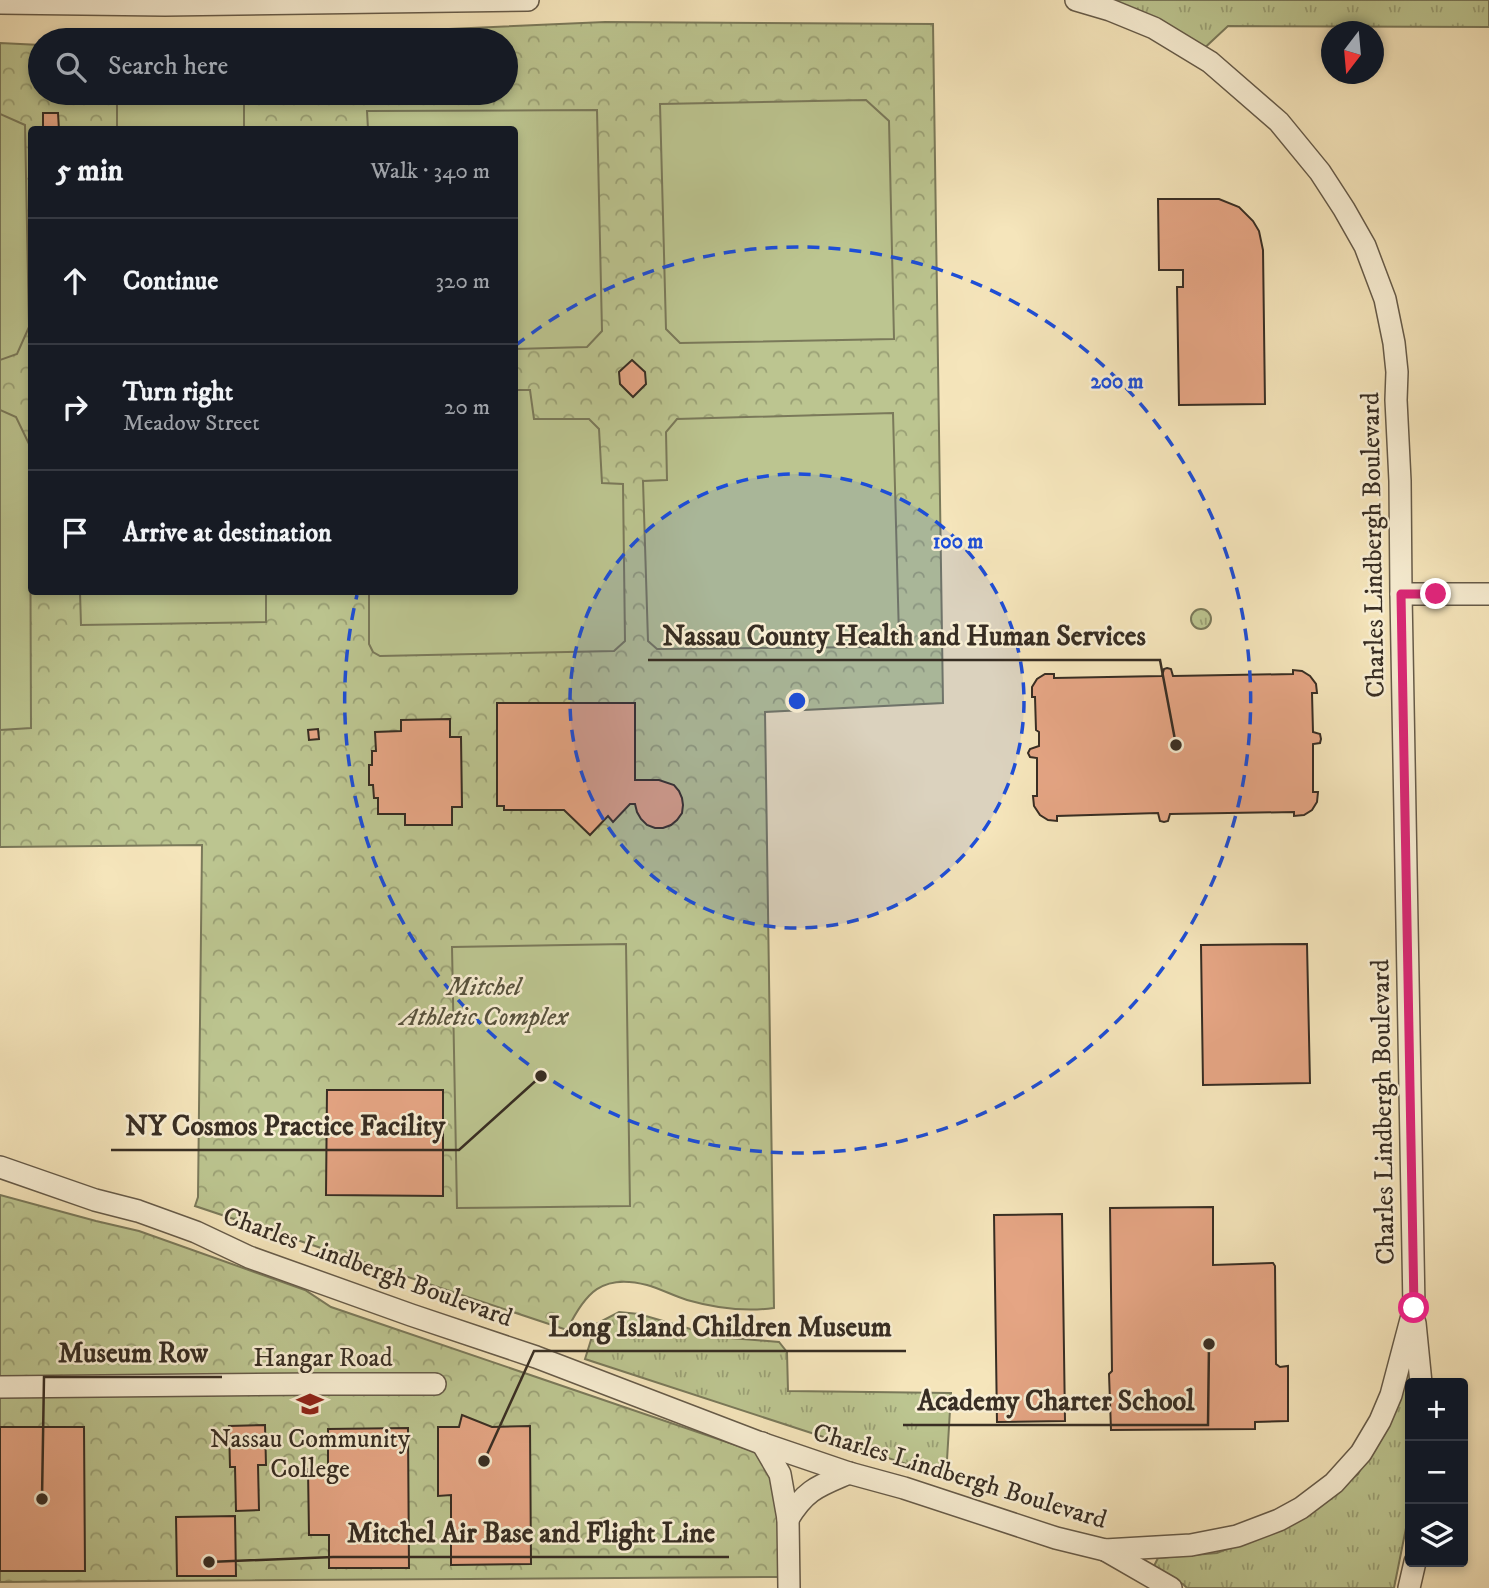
<!DOCTYPE html>
<html lang="en">
<head>
<meta charset="utf-8">
<style>
	body { margin:0; font-family:"IM FELL DW Pica",serif; background:#242831; color:#f1f3f6 }
	.controls { position:absolute; right:21px; bottom:21px; display:grid; overflow:hidden; border-radius:7px; box-shadow:0 4px 10px #0003 }
	.controls button { width:63px; height:63px; display:grid; place-items:center; padding:0; border:0; border-bottom:2px solid #363941; background:#171b24; color:#f1f3f6; font:35px sans-serif }
	.compass { position:absolute; left:1321px; top:21px; width:63px; height:63px; border-radius:50%; background:#171b24; box-shadow:0 4px 10px #0003; rotate:196deg }
	.stop { position:absolute; width:21px; height:21px; margin:-16px; border:5px solid #db2777; border-radius:50%; background:#fff }
	.stop.end { background:#db2777; border-color:#fff; box-shadow:0 2px 7px #0008 }
	.list { margin:0; padding:0; list-style:none }
	h2 { display:flex; justify-content:space-between; align-items:center; height:91px; margin:0; padding:0 28px; font-size:30px }
	h2 small { font-size:23px; font-weight:400; color:#9ea1a6 }
	.list li { display:grid; grid-template-columns:46px 1fr auto; gap:21px; align-items:center; box-sizing:border-box; height:126px; padding:0 28px; border-top:2px solid #363941 }
	.list b { display:block; font-size:26px; white-space:nowrap }
	.list p { margin:0; font-size:23px; white-space:nowrap; color:#9ea1a6 }
	.list em { font-size:23px; font-style:normal; color:#9ea1a6 }
	.icon { flex:none; width:38px; height:38px; fill:none; stroke:currentColor; stroke-width:2; stroke-linecap:round; stroke-linejoin:round }
	.map { position:relative; flex:none; width:1489px; height:1588px; overflow:hidden }
	.search { position:absolute; background:#171b24; box-shadow:0 4px 10px #0003; left:28px; top:28px; width:490px; height:77px; display:flex; align-items:center; gap:18px; box-sizing:border-box; padding:0 24px; border-radius:38px; color:#9ea1a6; font-size:26px }
	.panel { position:absolute; background:#171b24; box-shadow:0 4px 10px #0003; left:28px; top:126px; width:490px; height:469px; border-radius:7px }
	.map>svg:first-child { display:block }
</style>
</head>
<body>
<div class="map">
<svg width="1489" height="1588" viewBox="0 0 1489 1588">
	<defs>
		<pattern id="grass-tufts" width="24" height="20" patternUnits="userSpaceOnUse" patternTransform="scale(1.75)"><rect width="24" height="20" fill="#bcc590"/><path d="M3 7l-1-3M5 7V3M7 7l1-3M15 17l-1-3M17 17v-4M19 17l1-3" fill="none" stroke="#9aa075"/></pattern>
		<pattern id="forest-crowns" width="20" height="18" patternUnits="userSpaceOnUse" patternTransform="scale(1.75)"><rect width="20" height="18" fill="#bcc590"/><path d="M2 6a3 3 0 1 1 6 0M12 15a3 3 0 1 1 6 0" fill="none" stroke="#9aa075"/></pattern>
	</defs>
	<rect width="100%" height="100%" fill="#f5e5bb"/>
	<filter id="stains"><feTurbulence type="fractalNoise" baseFrequency=".00286" numOctaves="4"/><feColorMatrix values="0 0 0 0 .2 0 0 0 0 .09 0 0 0 0 .02 0 0 0 .5 -.17"/></filter>
	<radialGradient id="worn" r=".72"><stop offset=".6" stop-color="#630" stop-opacity="0"/><stop offset="1" stop-color="#630" stop-opacity=".3"/></radialGradient>
	<g fill="url(#grass-tufts)" stroke="#7a795a" stroke-width="2">
		<polygon points="1076,0 1489,0 1489,27 1228,26 1198,54"/>
		<circle cx="1201" cy="619" r="10"/>
		<polygon points="619,1312 639,1314 718,1337 779,1342 787,1352 788,1391 951,1393 946,1477 585,1359 596,1324"/>
		<polygon points="1414,1355 1413,1383 1410,1383 1409,1513 1394,1588 1187,1588 1183,1584 1152,1570 1158,1558 1217,1553 1300,1520 1358,1474 1401,1392"/>
	</g>
	<g fill="url(#forest-crowns)" stroke="#7a795a" stroke-width="2" fill-rule="evenodd">
		<path d="M605 22 933 24 943 703 765 712 774 1308C745 1312 715 1308 687 1300 674 1296 661 1289 647 1285 602 1273 585 1293 567 1330L195 1206 198 1197 202 845 0 847V43L40 45V93H506V40H202ZM32 130H514V592H32Z"/>
		<polygon points="0,1195 96,1221 139,1231 305,1290 331,1307 759,1453 777,1486 780,1577 0,1582"/>
	</g>
	<g fill="#bcc590" stroke="#7a795a" stroke-width="2">
		<rect x="117" y="93" width="127" height="36"/>
		<polygon points="866,100 889,121 894,339 680,343 666,329 660,104"/>
		<polygon points="597,110 602,331 587,347 515,349 514,130 368,129 367,111"/>
		<polygon points="0,114 25,125 29,327 17,354 0,360"/>
		<polygon points="515,390 530,390 534,419 589,419 599,429 602,483 623,484 625,641 614,651 380,656 373,652 369,644 369,592 514,592"/>
		<polygon points="0,410 16,417 30,446 31,728 0,730"/>
		<polygon points="893,413 899,637 894,644 883,647 657,649 648,641 643,481 667,480 666,432 677,419"/>
		<polygon points="80,592 266,592 266,622 81,625"/>
		<polygon points="626,944 630,1206 457,1208 452,947"/>
	</g>
	<g fill="#e5a584" stroke="#372d23" stroke-width="2">
		<polygon points="43,113 58,113 59,130 43,130"/>
		<polygon points="1158,199 1219,199 1239,207 1253,221 1259,231 1263,250 1265,404 1179,405 1177,287 1183,287 1183,270 1159,270"/>
		<polygon points="632,360 645,372 646,384 633,397 620,384 619,372"/>
		<polygon points="1167,668 1171,669 1173,676 1293,674 1293,670 1302,671 1310,676 1316,684 1317,693 1312,693 1313,732 1320,734 1321,739 1320,743 1313,744 1313,792 1318,792 1317,802 1312,810 1304,815 1294,816 1294,812 1170,814 1168,821 1164,822 1160,821 1158,813 1057,816 1057,821 1048,820 1040,815 1034,806 1033,796 1037,796 1037,758 1030,757 1028,753 1030,749 1039,746 1039,732 1036,730 1035,697 1032,697 1032,687 1037,679 1045,674 1054,674 1054,678 1162,676 1164,669"/>
		<polygon points="497,703 635,703 635,780 659,780 674,785 679,791 682,798 683,805 682,813 677,820 671,825 663,828 655,828 647,825 641,819 637,812 635,804 630,804 613,822 608,816 590,835 564,810 504,810 504,806 497,806"/>
		<polygon points="450,719 450,737 461,737 462,807 452,807 452,825 405,825 405,814 378,814 378,798 374,798 373,785 369,785 369,765 372,765 372,751 376,751 375,732 401,731 401,720"/>
		<polygon points="318,729 319,739 309,740 308,730"/>
		<polygon points="1307,944 1310,1083 1203,1085 1201,945"/>
		<polygon points="327,1090 443,1090 443,1196 326,1195"/>
		<polygon points="1213,1207 1213,1265 1273,1263 1275,1266 1276,1364 1280,1367 1288,1366 1288,1421 1255,1422 1255,1429 1111,1430 1109,1374 1112,1371 1110,1208"/>
		<polygon points="1062,1214 1065,1421 997,1422 994,1215"/>
		<polygon points="462,1415 492,1427 530,1426 531,1564 451,1565 451,1495 438,1496 438,1427 459,1427"/>
		<polygon points="265,1425 266,1465 258,1465 259,1510 236,1511 235,1467 230,1467 229,1426"/>
		<polygon points="0,1427 84,1427 85,1571 0,1571"/>
		<polygon points="408,1428 409,1568 329,1568 329,1535 309,1535 308,1469 328,1468 328,1429"/>
		<polygon points="235,1516 236,1576 177,1576 176,1517"/>
	</g>
	<g fill="none" stroke-linecap="round" stroke-linejoin="round">
		<g stroke="#665b49" stroke-width="24">
			<g id="minor">
				<polyline points="0,3 165,5 528,0"/>
				<polyline points="1401,594 1489,594"/>
				<polyline points="0,1167 95,1200 138,1211 196,1232 249,1257 411,1315 536,1357 758,1442 849,1473 904,1488 1056,1538 1105,1550 1191,1545 1237,1536 1279,1520 1301,1508 1334,1483 1361,1453 1380,1421 1391,1395 1414,1308 1401,594 1400,481 1396,400 1397,372 1394,343 1385,299 1365,246 1344,209 1320,172 1279,122 1210,62 1154,28 1110,10 1076,0"/>
				<polyline points="1415,1323 1421,1383"/>
				<polyline points="0,1387 319,1384 435,1384"/>
				<polyline points="762,1443 780,1474 788,1519 789,1588"/>
				<path d="M788 1519C806 1489 819 1486 849 1473"/>
				<polyline points="1105,1550 1171,1588"/>
				<polyline points="1409,1588 1415,1562"/>
			</g>
		</g>
		<use href="#minor" stroke="#f8eed3" stroke-width="21"/>
	</g>
	<g fill="none" stroke-linecap="round" stroke-linejoin="round">
		<polyline stroke="#db2777" stroke-width="9" points="1414,1308 1401,594 1436,594"/>
	</g>
	<circle cx="797" cy="701" r="227" fill="#1d4ed8" fill-opacity=".12"/>
	<g fill="none" stroke="#1d4ed8" stroke-width="3.5" stroke-dasharray="12 9">
		<circle cx="797" cy="701" r="227"/>
		<path d="M515 346A453 453 0 1 1 357 595"/>
	</g>
	<defs>
		<g id="university-bare" transform="scale(2.1)"><path d="M0-5L7-2L0 1L-7-2ZM-4 1L0 2.5L4 1V4Q0 6-4 4Z" fill="#8f2418" stroke="#f8eed3" stroke-width="2.5" paint-order="stroke"/></g>
	</defs>
	<g fill-rule="evenodd">
		<use href="#university-bare" x="310" y="1404"/>
	</g>
	<g text-anchor="middle" stroke-width="5" stroke-linejoin="round" paint-order="stroke">
		<g font-size="26" fill="#372d23" stroke="#f8eed3">
			<text transform="translate(1372 545) rotate(-91)" y="9">Charles Lindbergh Boulevard</text>
			<text transform="translate(1382 1112) rotate(-91)" y="9">Charles Lindbergh Boulevard</text>
			<text transform="translate(368 1266) rotate(20)" y="9">Charles Lindbergh Boulevard</text>
			<text x="323" y="1366">Hangar Road</text>
			<text transform="translate(960 1475) rotate(17)" y="9">Charles Lindbergh Boulevard</text>
		</g>
		<g font-size="26" font-style="italic" fill="#58533e" stroke="#f8eed3">
			<text x="484" y="995">Mitchel<tspan x="484" dy="30">Athletic Complex</tspan></text>
		</g>
		<g font-size="26" fill="#372d23" stroke="#f8eed3">
			<text x="310" y="1447">Nassau Community<tspan x="310" dy="30">College</tspan></text>
		</g>
	</g>
	<circle cx="797" cy="701" r="10" fill="#1d4ed8" stroke="#f8eed3" stroke-width="3.5"/>
	<g font-size="21" text-anchor="middle" font-weight="bold" fill="#1d4ed8" stroke="#f8eed3" stroke-width="5" stroke-linejoin="round" paint-order="stroke">
		<text x="1117" y="388">200 m</text>
		<text x="958" y="548">100 m</text>
	</g>
	<path fill="none" stroke="#372d23" stroke-width="2.5" d="M1176 745L1160 660H648M541 1076L459 1150H111M484 1461L534 1351H906M42 1499L44 1377H222M1209 1344L1208 1425H903M209 1562L333 1557H729"/>
	<g fill="#372d23" stroke="#f8eed3" stroke-width="2.5">
		<circle cx="1176" cy="745" r="7"/>
		<circle cx="541" cy="1076" r="7"/>
		<circle cx="484" cy="1461" r="7"/>
		<circle cx="42" cy="1499" r="7"/>
		<circle cx="1209" cy="1344" r="7"/>
		<circle cx="209" cy="1562" r="7"/>
	</g>
	<g font-size="28" text-anchor="middle" font-weight="bold" fill="#372d23" stroke="#f8eed3" stroke-width="5" stroke-linejoin="round" paint-order="stroke">
		<text x="904" y="645">Nassau County Health and Human Services</text>
		<text x="285" y="1135">NY Cosmos Practice Facility</text>
		<text x="720" y="1336">Long Island Children Museum</text>
		<text x="133" y="1362">Museum Row</text>
		<text x="1056" y="1410">Academy Charter School</text>
		<text x="531" y="1542">Mitchel Air Base and Flight Line</text>
	</g>
	<rect width="100%" height="100%" filter="url(#stains)"/>
	<rect width="100%" height="100%" fill="url(#worn)"/>
</svg>
<div class="controls">
<button>+</button>
<button>−</button>
<button><svg class="icon" aria-label="layers" viewBox="0 0 24 24"><path d="M12 4l9 5-9 5-9-5zM3 14l9 5 9-5"/></svg></button>
</div>
<svg class="compass" viewBox="-18 -18 36 36"><path d="M0-13l5 13h-10z" fill="#e53935"/><path d="M0 13l5-13h-10z" fill="#9ea1a6"/></svg>
<div class="stop" style="left:1414px;top:1308px"></div>
<div class="stop end" style="left:1436px;top:594px"></div>
<div class="search"><svg class="icon" aria-label="search" viewBox="0 0 24 24"><circle cx="10" cy="10" r="6"/><path d="M15 15l6 6"/></svg>Search here</div>
<section class="panel">
<h2>5 min<small>Walk · 340 m</small></h2>
<ul class="list">
<li><svg class="icon" aria-label="ahead" viewBox="0 0 24 24"><path d="M12 20V5M6 11l6-6 6 6"/></svg><div><b>Continue</b></div><em>320 m</em></li>
<li><svg class="icon" aria-label="right" viewBox="0 0 24 24"><path d="M7 20v-9h11M14 6l5 5-5 5"/></svg><div><b>Turn right</b><p>Meadow Street</p></div><em>20 m</em></li>
<li><svg class="icon" aria-label="arrive" viewBox="0 0 24 24"><path d="M6 21V4h12l-3 4 3 4H6"/></svg><div><b>Arrive at destination</b></div></li>
</ul>
</section>
</div>
</body>
</html>
